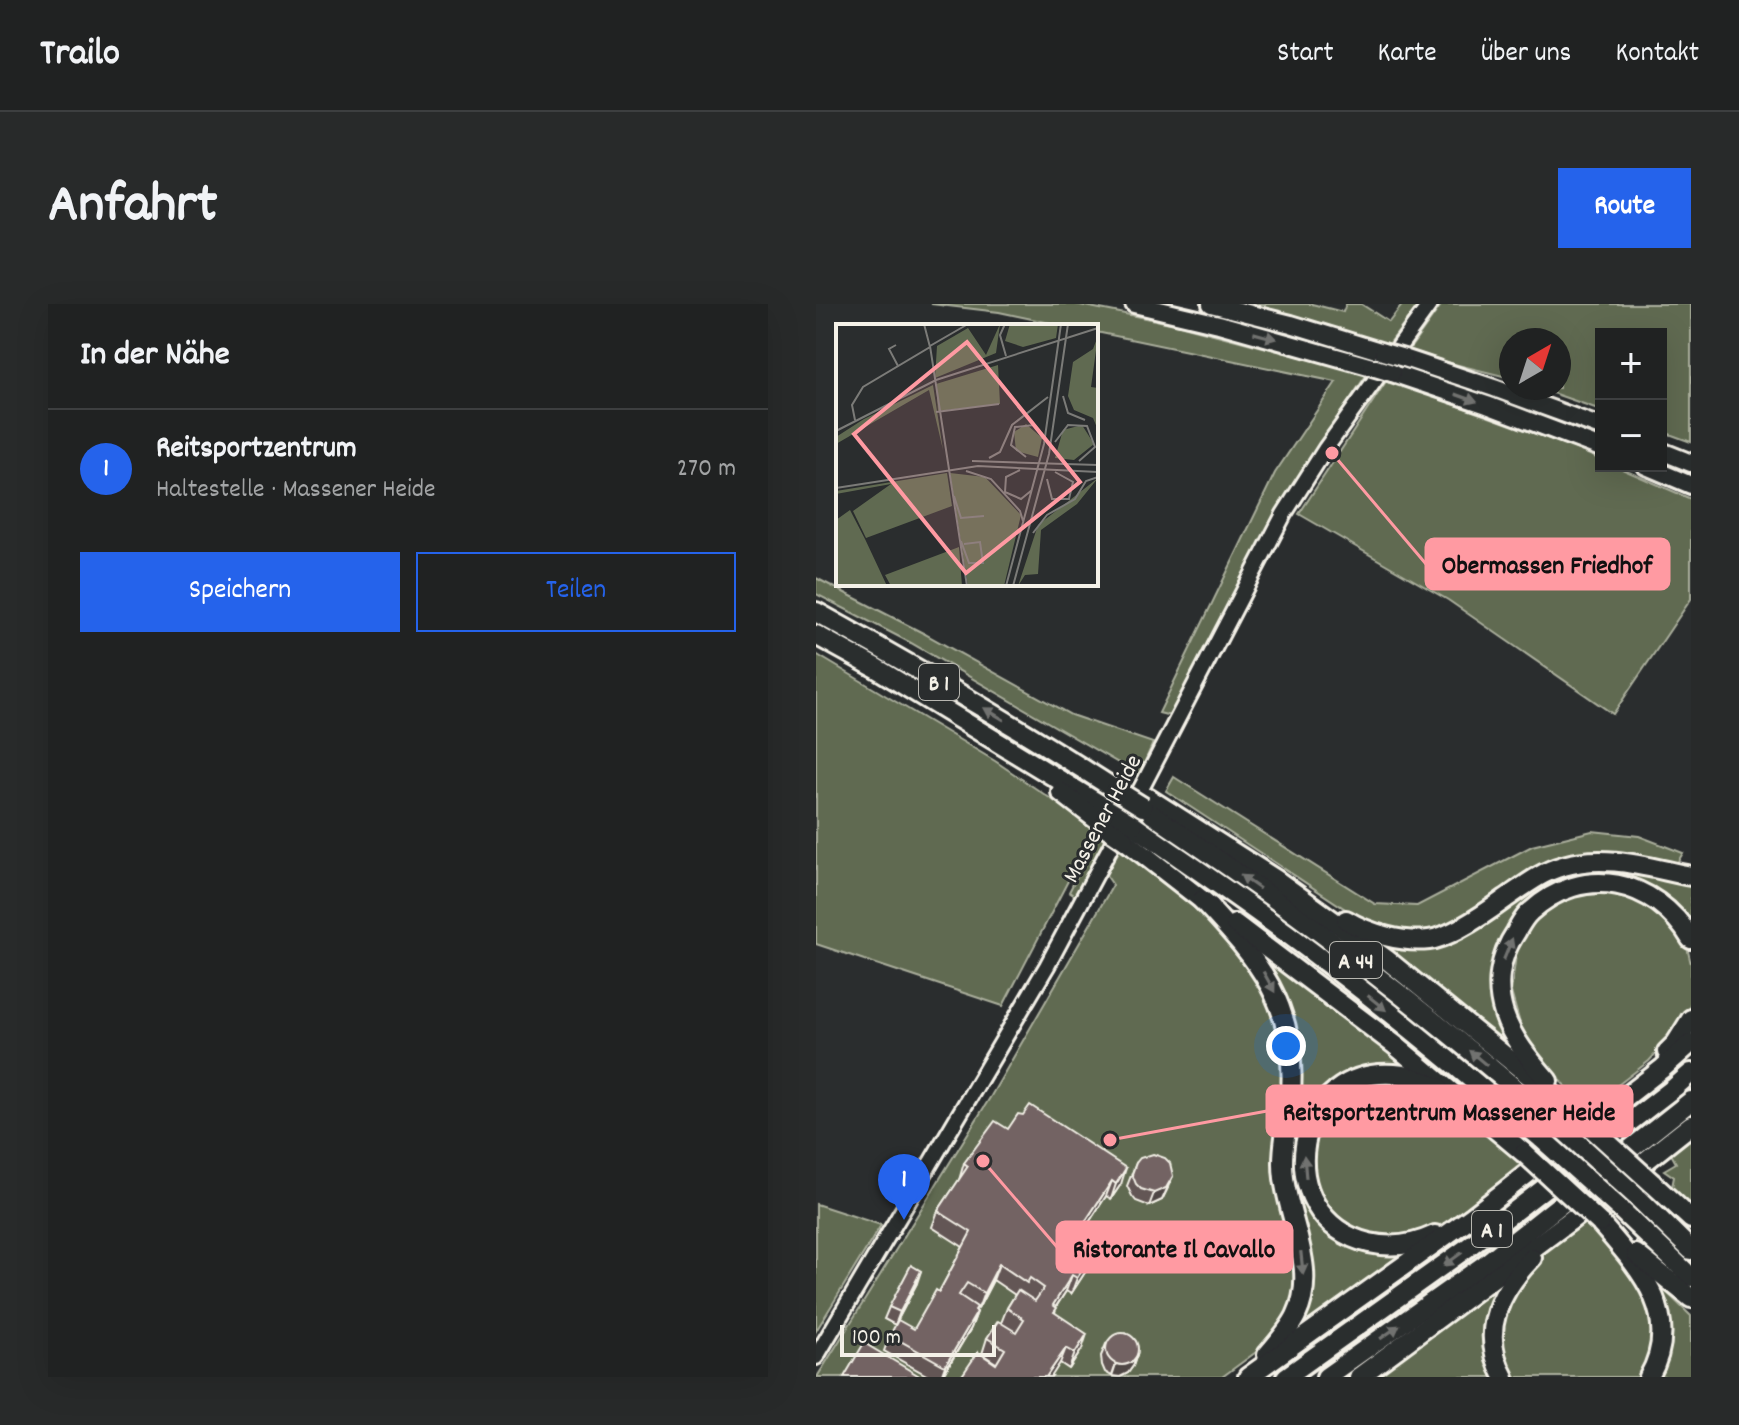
<!DOCTYPE html>
<html lang="de">
<head>
<meta charset="utf-8">
<style>
	body { margin:0; font-family:Dekko,sans-serif; background:#282a2a; color:#f1f3f6 }
	.controls { position:absolute; right:24px; top:24px; display:grid; overflow:hidden; border-radius:0px; box-shadow:0 8px 32px #0002 }
	.controls button { width:72px; height:72px; display:grid; place-items:center; padding:0; border:0; border-bottom:2px solid #3d3f40; background:#202222; color:#f1f3f6; font:40px sans-serif }
	.compass { position:absolute; left:683px; top:24px; width:72px; height:72px; border-radius:50%; background:#202222; box-shadow:0 8px 32px #0002; rotate:39deg }
	.scale { position:absolute; left:24px; bottom:20px; width:156px; box-sizing:border-box; padding-left:8px; border:4px solid #f4f1e8; border-top:0; font-size:22px; line-height:28px; white-space:nowrap; color:#f4f1e8; -webkit-text-stroke:6px #2a2d2e; paint-order:stroke }
	.you { position:absolute; left:470px; top:742px; width:28px; height:28px; margin:-20px; border:6px solid #fff; border-radius:50%; background:#1a73e8; box-shadow:0 0 0 12px #1a73e833 }
	.badge { display:grid; place-items:center; width:52px; height:52px; border-radius:50%; background:#2563eb; color:#fff; font-size:26px; font-weight:700 }
	.pin { position:absolute; translate:-50% -66px; filter:drop-shadow(0 2px 4px #0008) }
	.pin::after { content:''; position:absolute; top:42px; width:28px; height:24px; background:inherit; clip-path:polygon(0 0,100% 0,50% 100%) }
	.list { margin:0; padding:0; list-style:none }
	h2 { display:flex; justify-content:space-between; align-items:center; height:104px; margin:0; padding:0 32px; font-size:34px }
	h2 small { font-size:26px; font-weight:400; color:#a2a4a5 }
	.list li { display:grid; grid-template-columns:52px 1fr auto; gap:24px; align-items:center; box-sizing:border-box; height:120px; padding:0 32px; border-top:2px solid #3d3f40 }
	.list b { display:block; font-size:30px; white-space:nowrap }
	.list p { margin:0; font-size:26px; white-space:nowrap; color:#a2a4a5 }
	.list em { font-size:26px; font-style:normal; color:#a2a4a5 }
	.actions { display:flex; gap:16px; padding:24px 32px }
	.actions a { flex:1; padding:18px 0; border:2px solid #2563eb; border-radius:0px; text-align:center; font-size:28px; color:#2563eb }
	.actions .main { background:#2563eb; color:#fff }
	.map { position:relative; flex:none; width:875px; height:1073px; overflow:hidden; border-radius:0px }
	header { display:flex; align-items:center; gap:48px; box-sizing:border-box; height:112px; padding:0 40px; background:#202222; border-bottom:2px solid #3d3f40 }
	header strong { font-size:38px }
	nav { display:flex; gap:44px; margin-inline-start:auto; font-size:28px }
	.intro { display:flex; align-items:center; justify-content:space-between; box-sizing:border-box; height:192px; padding:0 48px }
	h1 { margin:0; font-size:56px }
	.button { padding:20px 36px; border-radius:0px; background:#2563eb; color:#fff; font-size:28px; font-weight:700 }
	main { display:flex; gap:48px; padding:0 48px }
	aside { flex:1; background:#202222; border-radius:0px; box-shadow:0 8px 32px #0002 }
	.map>svg:first-child { display:block }
</style>
</head>
<body>
<header>
<strong>Trailo</strong>
<nav><a>Start</a><a>Karte</a><a>Über uns</a><a>Kontakt</a></nav>
</header>
<div class="intro"><h1>Anfahrt</h1><a class="button">Route</a></div>
<main>
<aside>
<h2>In der Nähe<small></small></h2>
<ul class="list">
<li><span class="badge">1</span><div><b>Reitsportzentrum</b><p>Haltestelle · Massener Heide</p></div><em>270 m</em></li>
</ul>
<div class="actions"><a class="main">Speichern</a><a>Teilen</a></div>
</aside>
<div class="map">
<svg width="875" height="1073" viewBox="0 0 875 1073">
	<rect width="100%" height="100%" fill="#2a2d2e"/>
	<filter id="ink" filterUnits="userSpaceOnUse"><feTurbulence type="fractalNoise" baseFrequency=".0125" numOctaves="2"/><feDisplacementMap in="SourceGraphic" scale="16" xChannelSelector="R" yChannelSelector="G"/><feConvolveMatrix kernelMatrix="1 2 1 2 8 2 1 2 1" color-interpolation-filters="sRGB"/></filter>
	<g filter="url(#ink)">
		<g fill="#606a51" stroke="#aaae9c" stroke-width="2">
			<polygon points="115,0 259,0 359,20 551,70 497,150 448,233 355,412 343,409 459,169 520,78 280,28 280,22 249,22 183,8"/>
			<polygon points="428,0 496,0 527,8 530,0 545,0 573,18 587,0 603,0 573,40"/>
			<polygon points="626,0 875,0 875,138 845,127 845,30 785,30 785,106 722,84 743,84 743,36 695,36 695,74 634,59 593,46"/>
			<polygon points="571,76 756,143 785,156 785,162 799,162 875,195 875,295 797,410 632,296 483,210"/>
			<polygon points="0,274 107,329 255,411 337,439 323,471 95,339 0,290"/>
			<polygon points="0,350 179,457 290,532 259,592 253,588 273,549 268,546 187,702 0,640"/>
			<polygon points="358,473 559,600 601,602 716,542 776,527 823,532 867,549 861,559 787,547 739,557 688,584 644,615 613,626 579,627 543,614 350,487"/>
			<polygon points="305,543 362,587 410,631 452,692 465,738 467,798 479,951 480,988 473,1009 451,1040 406,1073 1,1073 175,792 297,581 290,571"/>
			<polygon points="793,562 875,577 875,618 857,598 832,581 797,572 734,584 677,672 698,744 556,633 602,642 732,574 765,564"/>
			<polygon points="784,587 814,591 839,603 858,622 871,643 875,660 875,699 861,726 833,757 772,804 734,767 707,730 695,688 701,643 724,610 753,591"/>
			<polygon points="444,644 597,766 523,780 484,866 536,938 608,939 473,1038 486,1010 472,874 479,760 440,648"/>
			<path d="M569 775 621 789 652 810 705 860C673 885 644 914 606 930 592 936 578 935 564 932 556 931 547 931 540 927 495 904 481 841 516 802 530 787 549 779 569 775Z"/>
			<polygon points="875,833 875,901 856,883 858,873 848,866 860,859 855,850"/>
			<polygon points="0,900 65,921 0,1027"/>
			<polygon points="767,915 806,951 821,970 842,1029 826,1073 693,1073 682,1018 711,965"/>
			<polygon points="686,976 679,1073 550,1073"/>
			<polygon points="841,979 875,1012 875,1073 840,1073 838,980"/>
		</g>
		<g fill="none" stroke-linecap="round" stroke-linejoin="round">
			<g stroke="#f4f1e8" stroke-width="20">
				<g id="secondary">
					<polyline points="315,504 468,210 510,144 614,0"/>
					<polyline points="0,1053 231,662 305,523"/>
				</g>
			</g>
			<g stroke="#f4f1e8" stroke-width="22">
				<g id="primary">
					<polyline points="318,0 403,20 556,63"/>
					<polyline points="395,0 475,20 567,48"/>
					<polyline points="588,54 678,84 785,123"/>
					<polyline points="576,69 671,101 785,144"/>
					<polyline points="845,147 875,159"/>
					<polyline points="830,162 875,181"/>
				</g>
			</g>
			<g stroke="#f4f1e8" stroke-width="24">
				<g id="highway">
					<path d="M0 308C105 366 209 427 311 493"/>
					<polyline points="0,331 60,364 301,511"/>
					<polyline points="245,488 293,525"/>
					<polyline points="332,494 459,575 570,655 759,809"/>
					<path d="M336 510C381 541 427 572 471 604 565 673 655 746 743 822"/>
					<path d="M317 521C364 554 412 586 458 620 551 687 639 761 726 835"/>
					<polyline points="309,536 395,603"/>
					<path d="M386 596C443 657 481 700 475 789 473 817 464 846 468 874 474 920 502 967 480 1012 473 1026 461 1039 451 1051"/>
					<path d="M530 616C553 630 587 639 613 636 636 633 670 609 689 595 708 582 725 568 747 562 791 549 833 564 875 572"/>
					<polyline points="419,620 579,741 708,849"/>
					<polyline points="851,748 860,739 875,715"/>
					<path d="M732 777C715 757 696 735 688 710 679 682 683 653 700 628 704 621 708 613 714 608 767 559 839 575 875 635"/>
					<polyline points="836,879 875,915"/>
					<polyline points="820,892 875,946"/>
					<polyline points="803,904 875,973"/>
					<path d="M784 919C823 964 868 1011 833 1073"/>
					<path d="M619 931C598 941 575 944 553 939 451 915 474 754 587 771 599 773 611 779 622 783"/>
					<polyline points="820,950 875,994"/>
					<polyline points="432,1073 657,912 847,764 875,739"/>
					<polyline points="470,1073 651,944 859,783 875,769"/>
					<polyline points="510,1073 668,961 875,797"/>
					<polyline points="543,1073 755,916 875,821"/>
					<path d="M688 1073C663 1028 683 988 716 954"/>
				</g>
			</g>
			<use href="#secondary" stroke="#2a2d2e" stroke-width="14"/>
			<use href="#primary" stroke="#2a2d2e" stroke-width="16"/>
			<use href="#highway" stroke="#2a2d2e" stroke-width="18"/>
			<g stroke="#f4f1e8" stroke-width="22" stroke-linecap="butt">
				<g id="primary-bridge">
					<polyline points="567,48 588,54"/>
					<polyline points="556,63 576,69"/>
				</g>
			</g>
			<g stroke="#f4f1e8" stroke-width="24" stroke-linecap="butt">
				<g id="highway-bridge">
					<polyline points="311,493 327,503"/>
					<polyline points="301,511 317,521"/>
					<polyline points="293,525 309,536"/>
					<polyline points="759,809 836,879"/>
					<polyline points="743,822 820,892"/>
					<polyline points="726,835 803,904"/>
					<polyline points="708,849 784,919"/>
				</g>
			</g>
			<use href="#primary-bridge" stroke="#2a2d2e" stroke-width="16"/>
			<use href="#highway-bridge" stroke="#2a2d2e" stroke-width="18"/>
		</g>
		<g fill="#635655" stroke="#f4f1e8" stroke-width="2">
			<polygon points="192,825 305,880 295,895 290,892 266,929 277,956 255,990 250,987 240,1003 239,1009 266,1045 253,1065 244,1059 180,1060 180,1059 166,1050 171,1034 185,1019 191,1004 199,991 177,976 162,1005 160,1004 159,1007 161,1008 155,1024 126,1073 114,1073 68,1047 74,1031 98,1025 123,988 147,943 116,923 122,907 143,876 148,859"/>
			<polygon points="320,859 352,884 346,896 333,902 320,897 316,892 311,882"/>
			<polygon points="101,979 79,1021 68,1015 73,1003"/>
			<polygon points="290,1040 321,1050 317,1062 312,1069 304,1073 296,1072 289,1068 286,1061 285,1052"/>
		</g>
		<g fill="#504645" stroke="#f4f1e8" stroke-width="2">
			<polygon points="310,864 305,880 295,895 300,880"/>
			<polygon points="357,872 346,896 333,902 338,889"/>
			<polygon points="296,877 290,892 257,943 263,927"/>
			<polygon points="283,940 277,956 255,990 261,974"/>
			<polygon points="183,960 177,976 162,1005 168,989"/>
			<polygon points="105,967 101,979 79,1021 84,1008"/>
			<polygon points="256,971 250,987 231,1016 237,1001"/>
			<polygon points="161,1008 155,1024 125,1073 129,1062"/>
			<polygon points="271,1030 266,1045 253,1065 259,1049"/>
			<polygon points="250,1044 244,1059 235,1073 230,1073"/>
			<polygon points="321,1050 317,1062 312,1069 304,1073 296,1072 300,1060"/>
		</g>
		<g fill="#736463" stroke="#f4f1e8" stroke-width="2">
			<polygon points="214,801 310,864 300,880 296,877 263,927 283,940 261,974 256,971 237,1001 241,1004 238,1008 271,1030 259,1049 250,1044 230,1073 145,1073 162,1048 180,1060 189,1045 171,1034 182,1017 200,1028 208,1015 191,1004 202,986 219,997 228,984 214,974 211,979 183,960 168,989 151,979 143,991 161,1003 159,1006 161,1008 129,1062 74,1031 82,1016 98,1025 120,986 123,988 155,928 122,907 152,862 148,859 179,817 192,825 202,810 207,811"/>
			<polygon points="337,850 349,854 354,859 357,872 350,884 338,889 325,885 320,880 316,870 320,859 324,854"/>
			<polygon points="95,961 105,967 84,1008 73,1003"/>
			<circle cx="306" cy="1045" r="16"/>
			<polygon points="48,1039 105,1073 28,1073"/>
		</g>
		<defs><path id="oneway-solid" d="M-6-.8H1V-3.2L6.5 0L1 3.2V.8H-6Z" transform="scale(2)"/></defs>
		<g fill="#71726f">
			<use href="#oneway-solid" transform="translate(449 32) rotate(15)"/>
			<use href="#oneway-solid" transform="translate(650 94) rotate(19)"/>
			<use href="#oneway-solid" transform="translate(178 410) rotate(-149)"/>
			<use href="#oneway-solid" transform="translate(434 578) rotate(-145)"/>
			<use href="#oneway-solid" transform="translate(692 645) rotate(-68)"/>
			<use href="#oneway-solid" transform="translate(453 678) rotate(61)"/>
			<use href="#oneway-solid" transform="translate(561 699) rotate(39)"/>
			<use href="#oneway-solid" transform="translate(662 754) rotate(-140)"/>
			<use href="#oneway-solid" transform="translate(489 863) rotate(-95)"/>
			<use href="#oneway-solid" transform="translate(637 955) rotate(144)"/>
			<use href="#oneway-solid" transform="translate(486 959) rotate(84)"/>
			<use href="#oneway-solid" transform="translate(574 1028) rotate(-35)"/>
		</g>
	</g>
	<g text-anchor="middle" stroke-width="6" stroke-linejoin="round" paint-order="stroke">
		<g fill="#2a2d2e" stroke="#b7b6b0" stroke-width="2">
			<rect x="103" y="360" width="40" height="36" rx="6"/>
			<rect x="514" y="638" width="52" height="36" rx="6"/>
			<rect x="656" y="907" width="40" height="36" rx="6"/>
		</g>
		<g font-size="22" font-weight="bold" fill="#f4f1e8">
			<text x="123" y="386">B 1</text>
			<text x="540" y="664">A 44</text>
			<text x="676" y="933">A 1</text>
		</g>
		<g font-size="24" fill="#f4f1e8" stroke="#2a2d2e">
			<text transform="translate(285 514) rotate(-62)" y="8">Massener Heide</text>
		</g>
	</g>
	<g transform="translate(20 20)">
		<rect width="262" height="262" fill="#2a2d2e"/>
		<path d="M164 0 160 29 99 54 101 22 132 4 150 31ZM174 0H222L220 14 187 23 169 17ZM262 12 255 63 262 64V106L257 94 238 86 232 72 237 38 257 25ZM162 41 164 80 102 87 100 60ZM97 61 107 126 93 66 0 120V113L28 95ZM190 100 206 114 202 133 180 127 178 108ZM246 101 258 120 238 136 219 134 227 106ZM111 149 116 182 30 214 17 187 55 160 0 170V167ZM114 149 149 153 185 191 168 262H132ZM262 154 241 180 205 206 202 250 189 251 182 262 202 201ZM14 186 29 215 51 262H0V196ZM123 223 126 262H55L49 251Z" fill="#606a51"/>
		<path fill="none" stroke="#7b7b78" stroke-width="2" d="M169 0 164 11 170 32M60 21 53 25 62 42M227 72 232 89 249 96M100 88 163 80M19 96 16 81 27 63 94 23 88 0M0 107 100 56 262 4M219 118 232 101 251 102 259 123 243 137M190 133 175 121 179 103 198 101 207 115M153 134 164 128 176 101 212 73M136 137 262 141M184 146 170 153 169 168 185 175 196 166M130 147 155 155 184 187 187 197M211 155 216 175H233L237 158 219 148M0 164 142 142 262 148M118 172 125 194 148 192M197 209 211 191 239 175 250 157 262 153M125 217 133 239H147L144 218 128 220M131 262 94 22 132 0M170 262 208 120 225 0M177 262 213 130 232 0"/>
		<path fill="#ff9aa2" fill-opacity="0.15" stroke="#ff9aa2" stroke-width="4" d="M131 18 244 158 130 249 18 110Z"/>
		<rect width="262" height="262" fill="none" stroke="#f4f1e8" stroke-width="4"/>
	</g>
	<path fill="none" stroke="#ff9aa2" stroke-width="3" d="M516 149L610 260M294 836L451 807M167 857L241 943"/>
	<g fill="#ff9aa2" stroke="#2a2d2e" stroke-width="3">
		<circle cx="516" cy="149" r="8"/>
		<circle cx="294" cy="836" r="8"/>
		<circle cx="167" cy="857" r="8"/>
	</g>
	<g fill="#ff9aa2" stroke="#ff9aa2" stroke-width="3">
		<rect x="610" y="235" width="243" height="50" rx="8"/>
		<rect x="451" y="782" width="365" height="50" rx="8"/>
		<rect x="241" y="918" width="235" height="50" rx="8"/>
	</g>
	<g font-size="26" text-anchor="middle" font-weight="bold" fill="#111">
		<text x="731" y="269">Obermassen Friedhof</text>
		<text x="633" y="816">Reitsportzentrum Massener Heide</text>
		<text x="358" y="953">Ristorante Il Cavallo</text>
	</g>
</svg>
<div class="controls">
<button>+</button>
<button>−</button>
</div>
<svg class="compass" viewBox="-18 -18 36 36"><path d="M0-13l5 13h-10z" fill="#e53935"/><path d="M0 13l5-13h-10z" fill="#a2a4a5"/></svg>
<div class="scale">100 m</div>
<div class="you"></div>
<div class="pin badge" style="left:88px;top:916px">1</div>
</div>
</main>
</body>
</html>
